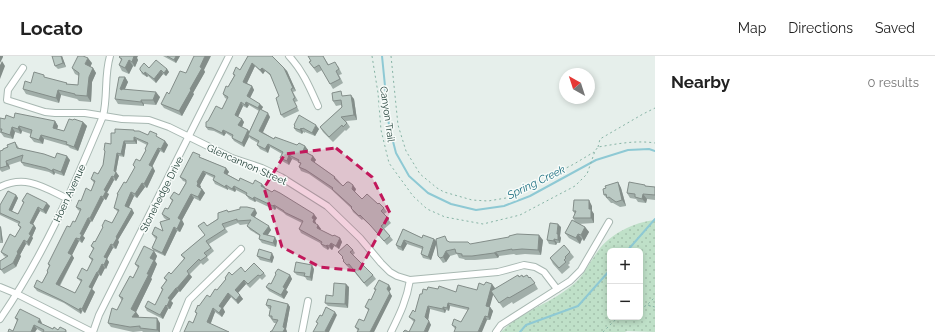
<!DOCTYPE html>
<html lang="en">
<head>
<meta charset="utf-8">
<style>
	body { margin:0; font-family:Raleway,sans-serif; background:#f6f6f6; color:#222 }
	.controls { position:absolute; right:12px; bottom:12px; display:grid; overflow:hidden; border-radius:6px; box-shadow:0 2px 6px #0003 }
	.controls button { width:36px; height:36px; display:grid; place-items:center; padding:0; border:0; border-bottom:1px solid #e0e0e0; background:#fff; color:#222; font:20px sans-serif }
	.compass { position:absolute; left:559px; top:12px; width:36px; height:36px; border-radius:50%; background:#fff; box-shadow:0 2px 6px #0003; rotate:321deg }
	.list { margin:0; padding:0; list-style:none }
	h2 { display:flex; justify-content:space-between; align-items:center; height:52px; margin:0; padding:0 16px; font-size:17px }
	h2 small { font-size:13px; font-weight:400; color:#767676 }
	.map { position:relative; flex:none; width:655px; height:276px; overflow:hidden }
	header { display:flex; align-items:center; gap:24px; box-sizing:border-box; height:56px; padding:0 20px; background:#fff; border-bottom:1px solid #e0e0e0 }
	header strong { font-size:19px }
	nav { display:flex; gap:22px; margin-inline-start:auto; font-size:14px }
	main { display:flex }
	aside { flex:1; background:#fff }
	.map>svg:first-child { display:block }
</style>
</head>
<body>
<header>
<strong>Locato</strong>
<nav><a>Map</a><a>Directions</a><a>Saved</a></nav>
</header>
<main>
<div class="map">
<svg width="655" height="276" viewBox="0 0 655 276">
	<defs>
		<pattern id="park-dots" width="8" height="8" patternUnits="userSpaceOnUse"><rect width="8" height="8" fill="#bfe0c8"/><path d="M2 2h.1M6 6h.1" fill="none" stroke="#a4c1ad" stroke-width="1.8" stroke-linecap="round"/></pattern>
	</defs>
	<rect width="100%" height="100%" fill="#e6efeb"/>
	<path fill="url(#park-dots)" fill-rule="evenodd" d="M655 164V276L627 275 625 276H501C520 256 549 248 570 231 584 221 588 208 598 195 610 178 634 166 655 164ZM610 195H640V261H610Z"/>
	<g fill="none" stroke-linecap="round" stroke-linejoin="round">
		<g stroke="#8ec9d4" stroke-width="2">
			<polyline points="382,0 389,70 396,97 409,120 428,137 451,148 476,154 504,150 530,140 596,104 628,94 649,93 655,95"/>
			<polyline points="627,195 655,163"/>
			<polyline points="520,276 526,269 578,250 610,214"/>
		</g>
		<g stroke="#a8b8b2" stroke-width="8">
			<g id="minor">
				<path d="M289 0C303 15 310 32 318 50"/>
				<polyline points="23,12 8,34 7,44 45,56 55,57 85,57 122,63 149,64 169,71 232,102 262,112 281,121 327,150 360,182 381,207 390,216 397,220 410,224 498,216 524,209 535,211 544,216 557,233"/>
				<path d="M0 131C26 118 45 132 68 143"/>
				<polyline points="0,231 17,238 92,276"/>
				<path d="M0 263C43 201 74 130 103 60 108 40 104 20 110 0"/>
				<polyline points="93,276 99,259 229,0"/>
				<polyline points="176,276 189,244 241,193"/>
				<polyline points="302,276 308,245"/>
				<path d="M391 276C400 258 407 243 410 224"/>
				<polyline points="496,276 501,269 570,225 581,214 609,166"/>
			</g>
		</g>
		<g stroke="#86b3a5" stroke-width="1" stroke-dasharray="2 3" stroke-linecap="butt">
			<path d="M372 0 378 37 381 74 389 107 413 140 427 153 445 161 483 168 520 159 575 130 587 118 595 95 598 91C617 88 635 84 655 87"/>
			<polyline points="391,0 398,69 406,95 420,118 437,132 444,136 472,144 488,145 506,142 528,131 534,129 539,126 574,108 594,96"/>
			<polyline points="598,91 600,83 643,58 655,52"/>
			<polyline points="648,249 655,251"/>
			<polyline points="640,253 647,249 655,241"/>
			<polyline points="603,276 614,265 621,261"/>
		</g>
		<use href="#minor" stroke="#fff" stroke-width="6"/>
	</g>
	<g fill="#a1aea9" fill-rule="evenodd">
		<polygon points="62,0 66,11 58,13 55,10"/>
		<polygon points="163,0 180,0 176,7"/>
		<path d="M248 0 284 12 287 15 296 35 293 36 298 45 295 46 299 55 284 62 281 59 279 40 271 20 265 15 263 18 255 10 247 27 252 30 254 34 250 42 263 51 261 54 270 61 263 76 274 83 297 89 305 90 308 94 306 96 313 100 316 104 314 106 335 121 338 124 343 130 356 133 355 136 362 143 378 148 384 152 387 156 384 158 391 167 384 173 393 184 387 189 373 172 363 163 362 164 353 156 351 152 335 137 332 134 309 118 301 115 299 111 300 108 299 106 292 103 289 109 282 105 280 102 282 98 270 91 268 97 260 93 257 89 258 87 251 83 249 81 244 91 234 85 232 82V81L226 77 224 80 214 75 208 74 206 71 208 65 222 53 227 43 225 42 223 38 228 31 234 20 233 18 240 14ZM249 49 259 55 249 76 248 74 242 71 244 66 238 61 243 50 247 52Z"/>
		<polygon points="308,0 323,0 329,9 338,10 342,18 339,19 343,27 333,33 322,14 317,17 309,6 311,5"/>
		<polygon points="119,1 137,2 138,4 135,11 133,10 129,18 122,15 119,9 121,4"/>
		<polygon points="92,7 90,11 93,12 96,17 92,26 91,46 79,45 77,43 61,39 59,47 26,38 23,33 31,27 47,22 68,28 78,29 79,20 75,18 72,12"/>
		<polygon points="149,12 167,13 169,16 166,20 163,18 156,27 148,20 147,21 142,18 140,14"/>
		<polygon points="204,14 205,16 193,37 194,38 182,60 164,52 161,48 186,17"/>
		<polygon points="125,21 128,26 125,33 160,41 156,49 144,48 144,50 118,48 115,43"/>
		<polygon points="344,40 354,43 357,64 346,65 350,71 346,75 345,74 333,86 323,76 320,71 342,51 341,49 336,50 333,45"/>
		<polygon points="0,62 5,63 14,62 55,65 58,70 57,73 64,75 73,64 83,66 87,70 78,95 70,92 68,90 44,83 43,88 34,86 30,81 31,78 22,75 21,78 15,76 13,83 4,81 1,77 0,77"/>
		<polygon points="294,69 319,73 315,80 305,76 305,77 303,76 302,78 296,75 294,72 295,70"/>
		<path d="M135 75 148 79 159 82 165 85 168 89 164 97 160 95 152 111 155 115 147 132 145 131 137 142 134 140 129 151 134 157 118 184 119 186 116 193 113 192 107 203 109 206 106 213 105 212 101 220 99 219 92 233 95 236 85 257 82 255 81 258 64 247 37 235 34 231 42 227 47 217V215L49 210 48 208 70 171 75 166 80 155 78 154 76 151 81 145 91 135 94 127 91 123 98 118 103 109 105 96 104 94 111 88 115 77ZM137 84 147 89 145 93 146 94 140 105 133 109 135 112 126 127 117 138 118 140 114 152 118 156 112 167 102 170 103 172 95 186 91 190 93 193 89 201 92 205 87 215 77 222 81 226 75 237 60 230 74 202 72 199 79 185 82 187 85 182 83 180 91 165 92 166 104 143 106 144 109 138 107 137 114 124 116 125 119 120 116 116 119 100 124 101 126 88H137Z"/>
		<polygon points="15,86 19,92 55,102 70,104 64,120 55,117 54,119 49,116 24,110 21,106 21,105 9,109 10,113 2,116 0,114 0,95 3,94"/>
		<polygon points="202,102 226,112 229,116 227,118 239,125 265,131 264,132 317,162 315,165 316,167 316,168 318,169 321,173 320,174 333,180 340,182 342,186 339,193 334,190 332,194 329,192 328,194 323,191 320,187 301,177 299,173 302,167 286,159 284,157 276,152 275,154 256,145 255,146 249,143 246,139 236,134 235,136 228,133 228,134 215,128 213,124 214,122 206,118 200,129 201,131 200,132 202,133 205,137 200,145 194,142 182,164 184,168 180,176 177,175 165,200 154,195 152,192 156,183 154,181 152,178 163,175 167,164 164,162 162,158 168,153 172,145 170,142 179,139 186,126 183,125 180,121"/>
		<polygon points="618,126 621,132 626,150 620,151 613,147 611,147 604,139 606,132"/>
		<polygon points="646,130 655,131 655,144 647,143 646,147 638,146 636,143 630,142 627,137"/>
		<polygon points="16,139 18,142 12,155 18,158 24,148 22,145 50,150 46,158 40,155 37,160 33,168 36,172 32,181 33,182 29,190 26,188 20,199 21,200 16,211 4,218 1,214 0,214 0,205 6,201 4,200 1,196 15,181 20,172 18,169 19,168 0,159 0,149"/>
		<polygon points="592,150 592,155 594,158 594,167 578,168 585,171 589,176 584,185 582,183 580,188 569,182 565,177 575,166 573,162 575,158 573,155"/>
		<polygon points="229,155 257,157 255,161 271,174 267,179 277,185 276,191 262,187 259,183 260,180 250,174 247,170 248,168 240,169 238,167 225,172 228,176 209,188 214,195 207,201 209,204 203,209 201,207 190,218 192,221 180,236 179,235 171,245 173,247 170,253 168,253 163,263 147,255 145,251 155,249 162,234 161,232 166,225 164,222 171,218 184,203 181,199 205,179 207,170"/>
		<polygon points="0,170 1,171 3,187 0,187"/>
		<polygon points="561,171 560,180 561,182 560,187 557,187 556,189 549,188 547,184"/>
		<polygon points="403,173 422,182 434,183 436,185 448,185 450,186 470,188 543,184 541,199 525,198 516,199 514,198 499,200 498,202 475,204 465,204 464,203 459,202 457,198 450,200 446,206 443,207 438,200 436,187 431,204 423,202 421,198 422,193 407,188 403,195 398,193 396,189"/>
		<polygon points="353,194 355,197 353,199 373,219 376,223 367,231 351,212 350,213 346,209 343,205 344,204 343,201 338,196"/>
		<polygon points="154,195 157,200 155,205 157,208 151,222 152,223 136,256 139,260 138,261 160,267 160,276 143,276 142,275 133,276 111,271 108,267 117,254 122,245 119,240 133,222 138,212 135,208"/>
		<polygon points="570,196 574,201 569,206 570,207 568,209 570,211 562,218 553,208 550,202"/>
		<polygon points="257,200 274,201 272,207 260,204"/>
		<polygon points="314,213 312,225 307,224 305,221 297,219 294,216"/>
		<polygon points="245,216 264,217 266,220 262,224 260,222 250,232 246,228 238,237 243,243 238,248 231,241 223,252 225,256 222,261 215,256 211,267 193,267 197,258 195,256 199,250 210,241 217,234 226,223 225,222 232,219"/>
		<polygon points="275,217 290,219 292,223 286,234 288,236 284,243 269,235 266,231 271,228 276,218"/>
		<polygon points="520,220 529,221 534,226 538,233 513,248 512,246 503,252 493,238 489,251 490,251 493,255 490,264 487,264 455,273 452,269 461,266 468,254 450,250 449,255 446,254 445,257 430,253 428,264 431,269 409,276 414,266 409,261 415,256 422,238 427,234 438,233 456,236 477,234 495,232 494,233"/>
		<polygon points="389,229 391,233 389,236 392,240 374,276 357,276 358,275 355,271 364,265 369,255 365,251 371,244 376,235 374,233"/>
		<polygon points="349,231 348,252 328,250 325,247 333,240"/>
		<polygon points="288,248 290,251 286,273 287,276 270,276 272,275 276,267 274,267 269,260 270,253 269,253 266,249"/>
		<polygon points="15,262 42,267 42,268 53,273 66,274 67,276 42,276 37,273 35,276 8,276 13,275 17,265"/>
	</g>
	<g fill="#838d89">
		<polygon points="0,0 3,0 3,1 0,7"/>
		<polygon points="61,0 62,0 66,11 63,7"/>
		<polygon points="134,0 138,0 137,2 138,4 135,11 132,6"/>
		<polygon points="176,0 180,0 176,7 174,4"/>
		<polygon points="205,0 211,0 204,14 205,16 193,37 194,38 182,60 179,55"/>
		<polygon points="88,2 92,7 89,14 85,8"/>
		<polygon points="129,4 133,10 129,18 125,12"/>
		<polygon points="2,5 5,10 0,23 0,9"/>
		<polygon points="252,7 255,10 246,29 243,26"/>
		<polygon points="93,12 96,17 92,26 91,46 87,40 89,21"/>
		<polygon points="262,12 265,15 263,18 260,14"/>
		<polygon points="284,12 287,15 296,35 293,32"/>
		<polygon points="167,13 169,16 166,20 164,17"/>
		<polygon points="161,14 163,18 156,27 154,23"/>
		<polygon points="145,16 148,20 147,21 144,18"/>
		<polygon points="125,21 128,26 123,37 120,33"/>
		<polygon points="252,30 254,34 249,44 247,40"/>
		<polygon points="58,34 61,39 59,47 56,42"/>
		<polygon points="156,36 160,41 156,49 153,44"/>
		<polygon points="351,39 354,43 357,64 354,59"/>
		<polygon points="141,44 144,48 144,50 141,46"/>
		<polygon points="241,46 243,50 237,63 235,59"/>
		<polygon points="246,46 249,49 247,52 245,49"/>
		<polygon points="260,48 263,51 260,56 258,52"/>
		<polygon points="268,57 270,61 262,78 259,75"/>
		<polygon points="242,63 244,66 241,73 238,69"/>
		<polygon points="55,65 58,70 56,77 53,72"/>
		<polygon points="83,66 87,70 78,95 74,91"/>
		<polygon points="316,69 319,73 315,80 312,77"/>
		<polygon points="19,70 22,75 21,78 18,73"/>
		<polygon points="12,71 15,76 13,83 10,79"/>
		<polygon points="301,72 303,76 302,78 300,74"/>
		<polygon points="223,74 226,77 224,80 222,77"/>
		<polygon points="248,74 251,78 248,79 249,81 244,91 242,87"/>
		<polygon points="41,79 44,83 43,88 39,84"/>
		<polygon points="134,81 137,84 137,88 134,85"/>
		<polygon points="124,85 126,88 124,101 121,98"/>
		<polygon points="165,85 168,89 164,97 161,93"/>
		<polygon points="268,88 270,91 268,97 265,93"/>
		<polygon points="305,90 308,94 305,98 303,95"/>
		<polygon points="158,92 160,95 151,113 149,109"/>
		<polygon points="117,97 119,100 116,116 119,120 116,125 114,121 114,115"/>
		<polygon points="289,99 292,103 289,109 287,105"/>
		<polygon points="67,100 70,104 64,120 61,116"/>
		<polygon points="313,100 316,104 313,108 311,104"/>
		<polygon points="6,105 9,109 10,113 7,110"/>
		<polygon points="153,111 155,115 147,132 144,128"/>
		<polygon points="226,112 229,116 226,120 224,117"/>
		<polygon points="53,113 55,117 54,119 52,115"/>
		<polygon points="203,115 206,118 200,129 201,131 199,134 197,130 197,126"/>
		<polygon points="112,120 114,124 107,137 109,138 106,144 103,141 104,134"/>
		<polygon points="618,126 621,132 626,150 622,144"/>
		<polygon points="142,127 145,131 137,142 135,138"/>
		<polygon points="262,128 265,131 263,134 261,130"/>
		<polygon points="226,129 228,133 228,134 225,131"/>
		<polygon points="353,129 356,133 354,137 352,133"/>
		<polygon points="234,130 236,134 235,136 232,133"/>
		<polygon points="202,133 205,137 200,145 198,141"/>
		<polygon points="131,136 134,140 128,153 125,150"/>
		<polygon points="191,138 194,142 182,164 184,168 180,176 177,173 178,162"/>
		<polygon points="643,138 647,143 646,147 642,143"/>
		<polygon points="16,139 18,142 11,157 9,154"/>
		<polygon points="101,140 104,143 92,166 90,162"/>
		<polygon points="254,141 256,145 255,146 253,143"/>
		<polygon points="589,144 592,150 592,155 594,158 594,167 591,162 589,153"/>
		<polygon points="47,147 50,150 46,158 43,154"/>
		<polygon points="274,149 276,152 275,154 273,150"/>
		<polygon points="38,151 40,155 32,170 30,167"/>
		<polygon points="132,153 134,157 118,184 119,186 116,193 113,189 116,181"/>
		<polygon points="255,153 257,157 254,162 251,159"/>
		<polygon points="314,158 317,162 315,165 316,167 315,170 313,166 312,162"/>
		<polygon points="88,162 91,165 83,180 85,182 82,187 80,183 80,178"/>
		<polygon points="558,168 561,171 560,180 561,182 560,187 558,184 557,178"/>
		<polygon points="34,169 36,172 32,181 33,182 29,190 27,186 29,178"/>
		<polygon points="318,169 321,173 319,176 317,172"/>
		<polygon points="0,170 1,171 3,187 1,183"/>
		<polygon points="269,170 271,174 266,182 263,178"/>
		<polygon points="174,171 177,175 165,200 162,197"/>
		<polygon points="585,171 589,176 584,185 581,179"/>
		<polygon points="578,178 582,183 580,188 576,182"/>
		<polygon points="539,179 543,184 541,199 538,194"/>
		<polygon points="275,181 277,185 276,191 273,187"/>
		<polygon points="76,182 79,185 72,199 74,202 58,232 56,228 68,197"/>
		<polygon points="340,182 342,186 339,193 336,190"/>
		<polygon points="434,183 437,186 431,204 428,201"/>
		<polygon points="554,183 557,187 556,189 554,185"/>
		<polygon points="24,184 26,188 20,199 21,200 16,211 13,207 17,196"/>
		<polygon points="404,184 407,188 403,195 401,191"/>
		<polygon points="331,187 334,190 332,194 329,190"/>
		<polygon points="111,188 113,192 107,203 109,206 106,213 104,209 104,201"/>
		<polygon points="327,189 329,192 328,194 326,190"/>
		<polygon points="154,195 157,200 155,205 157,208 151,222 152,223 136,256 139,260 136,266 132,261 131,253 147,218 150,202"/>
		<polygon points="446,195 450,200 446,206 443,201"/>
		<polygon points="496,196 499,200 498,202 494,197"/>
		<polygon points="272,197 274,201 272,207 270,204"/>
		<polygon points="102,208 105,212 101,220 98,216"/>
		<polygon points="312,209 314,213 312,225 310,221"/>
		<polygon points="97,216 99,219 92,233 95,236 85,257 82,253 89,231"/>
		<polygon points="189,218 192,221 180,236 177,232"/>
		<polygon points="290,219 292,223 286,234 288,236 284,243 281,239 283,231"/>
		<polygon points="244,224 246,228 237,238 235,234"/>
		<polygon points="346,228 349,231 348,252 345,248"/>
		<polygon points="492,228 495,232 489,254 486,250"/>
		<polygon points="389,229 391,233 389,236 387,233"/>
		<polygon points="176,232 179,235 171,245 173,247 170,253 167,250 168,242"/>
		<polygon points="228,237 231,241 223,252 225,256 222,261 219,257 219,250"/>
		<polygon points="390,237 392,240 374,276 370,276"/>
		<polygon points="240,239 243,243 238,248 236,244"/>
		<polygon points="448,247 450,250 449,255 447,252"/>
		<polygon points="288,248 290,251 286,273 287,276 283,276 283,271"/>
		<polygon points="166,249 168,253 163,263 160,259"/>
		<polygon points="428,250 430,253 428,265 425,261"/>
		<polygon points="443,251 446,254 445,257 443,253"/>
		<polygon points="490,251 493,255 490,264 488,261"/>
		<polygon points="80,252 82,255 81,258 79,254"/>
		<polygon points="213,252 215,256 210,269 207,266"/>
		<polygon points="335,256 337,259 329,276 326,276 325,275"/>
		<polygon points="485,260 487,264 482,276 478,276"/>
		<polygon points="157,262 160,267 160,276 159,276 157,274"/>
		<polygon points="40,263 42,267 41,269 38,266"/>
		<polygon points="429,265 431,269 428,276 424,276"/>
		<polygon points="34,269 37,273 35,276 31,276"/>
	</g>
	<g fill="#bbcac4" stroke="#838d89" fill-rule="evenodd">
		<polygon points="52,0 61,0 63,7 55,10"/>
		<polygon points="78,0 83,0 88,2 85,8 93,12 89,21 87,40 75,39 75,38 58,34 56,42 23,33 25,25 31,27 34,16 44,19 44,21 67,27 66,28 78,29 79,17 72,12"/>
		<polygon points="120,0 134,0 132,6 129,4 125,12 119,9 122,3 119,1"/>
		<polygon points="167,0 176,0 174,4"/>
		<polygon points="194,0 205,0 200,11 202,12 190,33 191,34 179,55 161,48 167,36 169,38 180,15 186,17"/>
		<polygon points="248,0 272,0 284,12 293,32 291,33 295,42 293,43 297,51 281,59 276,42 279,40 270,18 262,12 260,14 252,7 243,26 252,30 247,40 260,48 258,52 246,46 245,49 241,46 235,59 242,63 238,69 248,74 242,87 232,82 233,79 223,74 222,77 212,72 206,71 206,66 208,65 216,50 222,53 228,41 223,38 226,30 228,31 235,19 233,18 236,11 240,14"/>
		<polygon points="308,0 323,0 328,9 335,6 339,13 336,15 340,23 330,28 319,9 314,12 309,6 311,5"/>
		<polygon points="156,4 167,13 164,17 161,14 154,23 145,16 144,18 140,14 140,12 144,7 149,12"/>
		<polygon points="119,21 125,21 120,33 122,34 122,33 156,36 153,44 141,44 141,46 115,43"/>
		<polygon points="341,35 342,40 351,39 354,59 341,61 347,67 343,71 342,69 329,81 320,71 342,51 341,44 333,45 332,37"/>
		<polygon points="260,53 268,57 259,75 274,83 275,81 297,89 299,87 305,90 303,95 313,100 311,104 335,121 334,122 343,130 347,126 349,126 353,129 352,133 362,143 367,138 378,148 379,147 384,152 381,155 389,163 381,170 390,180 384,185 370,169 360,159 359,160 351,152 352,151 332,133 333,132 306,114 299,111 301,107 298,106 299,104 289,99 287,105 280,102 283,96 268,88 265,93 257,89 259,85 248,79"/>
		<polygon points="15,57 55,65 53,72 64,75 69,63 73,64 74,63 83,66 74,91 66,88 67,86 41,79 39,84 30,81 32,74 19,70 18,73 12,71 10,79 1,76 2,73 0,73 0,62 5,63 6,59 14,62"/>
		<polygon points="299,59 316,69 312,77 303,72 302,73 301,72 300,74 294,72 295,70 294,69"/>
		<path d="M115 73 134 74V75H139L148 79 150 75 157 78 156 80 165 85 161 93 158 92 149 109 153 111 144 128 142 127 135 138 131 136 125 150 132 153 116 181 117 182 113 189 111 188 104 201 107 202 104 209 102 208 98 216H97L89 231 92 232 82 253 80 252 79 254 61 244 34 231 37 224 42 227 48 216 47 215 50 209 48 208 67 170 70 171 73 165 75 166 81 153 76 151 79 144 81 145 86 132 91 135 95 125 91 123 94 116 98 118 103 109 105 95 104 94 105 87 111 88V77H115ZM134 81 148 87 145 93 146 94 140 105 136 103 133 109 135 111 126 127 124 126 117 138H118L114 152 119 154 112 167 105 164 102 170 103 171 95 186 94 185 91 190 94 192 89 201 93 203 87 215 82 212 77 222 82 224 75 237 56 228 72 199 68 197 76 182 80 183 82 178H80L88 162H90L101 140 103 141 106 135 104 134 112 120 114 121 116 116 114 115 117 97 121 98 124 85H134Z"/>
		<polygon points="15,86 17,92 44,98 55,102 57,97 67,100 61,116 53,113 52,115 46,112 21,106 23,99 6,105 7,110 0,112 0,95 3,94 3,93 8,91 7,89"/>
		<polygon points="193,96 200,99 199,101 226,112 224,117 239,125 240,122 253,128 255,124 262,128 261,130 272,136 274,134 280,137 314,158 312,162 314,163 313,166 318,169 317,172 333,180 334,179 340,182 336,190 331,187 329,190 327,189 326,190 321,188 322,186 317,183 299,173 303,165 284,156 284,155 274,149 273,150 254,141 253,143 246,139 247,137 234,130 232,133 226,129 225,131 213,124 215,120 203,115 197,126 198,127 197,130 202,133 198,141 191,138 178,162 181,164 177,173 174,171 162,197 152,192 157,181 152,178 155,171 163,175 160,166 170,163 162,158 165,152 168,153 173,144 170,142 174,136 179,139 186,127 186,124 180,121"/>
		<polygon points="618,126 622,144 616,146 609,141 607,142 606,138 604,139 603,133 606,132 605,130"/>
		<polygon points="629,126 645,129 645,130 655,131 655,139 643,138 642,143 635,141 635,138 627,137"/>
		<polygon points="8,135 16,139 9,154 18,158 24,146 22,145 27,137 47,147 43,154 38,151 30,167 34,169 29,178 31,179 27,186 24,184 17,196 18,197 13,207 1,214 0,212 0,205 8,200 1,196 10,178 15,181 21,171 18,169 20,166 0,157 0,149"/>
		<polygon points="574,144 589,144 589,153 591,153 591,162 573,162 576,155 573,155"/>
		<polygon points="240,151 247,151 255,153 251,159 269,170 263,178 275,181 273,187 259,183 260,179 247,170 251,164 237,165 237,163 222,168 225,173 206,185 211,192 204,197 207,200 200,205 199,203 187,215 189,218 177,232 176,232 168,242 170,243 167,250 166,249 160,259 145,251 148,245 155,249 163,233 161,232 167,224 164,222 169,216 171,218 185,202 181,199 205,179 198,170 204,166 207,170 218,163 218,157 227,154 228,156 240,153"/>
		<polygon points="572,164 585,171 581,179 578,178 576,182 565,177"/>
		<polygon points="550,167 558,168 557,178 558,178 558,184 554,183 554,185 547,184"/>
		<polygon points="403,173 422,182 423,179 434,183 428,201 421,198 423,191 404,184 401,191 396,189"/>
		<polygon points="517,178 539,179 538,194 522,193 512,194 512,193 496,196 494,197 472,200 462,200 462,198 456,197 455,193 446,195 443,201 440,202 438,200 436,183 445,180 447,185 448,185 449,186 468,186 470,188 509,181 509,180"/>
		<polygon points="347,188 353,194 350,196 373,219 364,227 349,208 347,209 343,205 344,204 342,202 343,201 338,196"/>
		<polygon points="564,189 570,196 565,201 566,202 564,204 566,206 559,212 550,202"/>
		<polygon points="144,190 154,195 150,202 154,204 147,218 149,218 131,253 136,256 132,261 157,262 157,274 140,272 140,270 130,271 108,267 112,252 117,254 123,242 119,240 130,220 133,222 139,210 135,208"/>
		<polygon points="259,193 272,197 270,204 257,200"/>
		<polygon points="296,206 312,209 310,221 304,220 305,217 294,216"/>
		<polygon points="254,207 264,217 260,220 258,219 248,228 244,224 235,234 240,239 236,244 228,237 219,250 222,252 219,257 213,252 207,266 229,276 184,276 189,265 193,267 197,257 195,256 198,249 199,250 207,239 210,241 215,233 217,234 226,223 225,222 229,216 232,219 241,211 245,216"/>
		<polygon points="278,213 290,219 283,231 285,232 281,239 266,231 269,227 271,228 276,218 275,217"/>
		<polygon points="518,219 519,221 522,219 523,221 527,219 529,222 530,221 535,227 509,242 508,241 499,247 491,235"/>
		<polygon points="379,224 389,229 387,233 390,237 370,276 357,276 359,273 355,271 359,263 364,265 369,253 365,251 369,243 371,244 376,233 374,233"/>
		<polygon points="486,226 492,228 486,250 490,251 488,261 485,260 478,276 454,276 456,271 452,269 454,263 461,266 469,252 448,247 447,252 443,251 443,253 428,250 425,261 429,265 424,276 403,276 405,274 409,276 415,264 409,261 413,254 415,256 420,238 422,238 423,233 427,234 428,231 438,233 439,230 456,236 458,229 477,234 479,227 484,229"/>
		<polygon points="334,227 346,228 345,248 325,247 326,239 333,240"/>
		<polygon points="268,243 288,248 283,271 285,272 283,276 270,276 271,275 272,275 278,264 272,263 272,260 269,260 271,250 266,249"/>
		<polygon points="326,251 335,256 325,275 327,276 313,276 318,267 316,266 320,259 322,260"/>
		<polygon points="20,253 40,263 38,266 53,273 54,271 58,274 60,271 66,274 65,276 43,276 44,274 34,269 31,276 8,276 9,273 13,275 18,263 15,262"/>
	</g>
	<path fill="#c2185b" fill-opacity="0.2" stroke="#c2185b" stroke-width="3" stroke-dasharray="8 5" stroke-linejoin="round" d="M336 92 372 121 390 157 359 215 320 211 282 191 264 132 285 98Z"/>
	<g text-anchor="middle" stroke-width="3" stroke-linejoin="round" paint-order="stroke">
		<g font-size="10" fill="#24423a" stroke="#f7fbf9">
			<text transform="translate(388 58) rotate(82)" y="4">Canyon Trail</text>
			<text transform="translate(247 108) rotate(24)" y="4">Glencannon Street</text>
			<text transform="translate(69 137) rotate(-65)" y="4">Hoen Avenue</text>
			<text transform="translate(161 138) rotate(-63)" y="4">Stonehedge Drive</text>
		</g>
		<g font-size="11" font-style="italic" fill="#1c6f80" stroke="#f7fbf9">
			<text transform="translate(536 126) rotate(-26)" y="4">Spring Creek</text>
		</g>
	</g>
</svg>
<div class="controls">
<button>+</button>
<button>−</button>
</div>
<svg class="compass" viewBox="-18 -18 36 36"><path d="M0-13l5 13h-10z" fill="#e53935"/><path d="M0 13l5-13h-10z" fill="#767676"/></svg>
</div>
<aside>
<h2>Nearby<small>0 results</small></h2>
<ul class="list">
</ul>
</aside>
</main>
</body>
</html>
